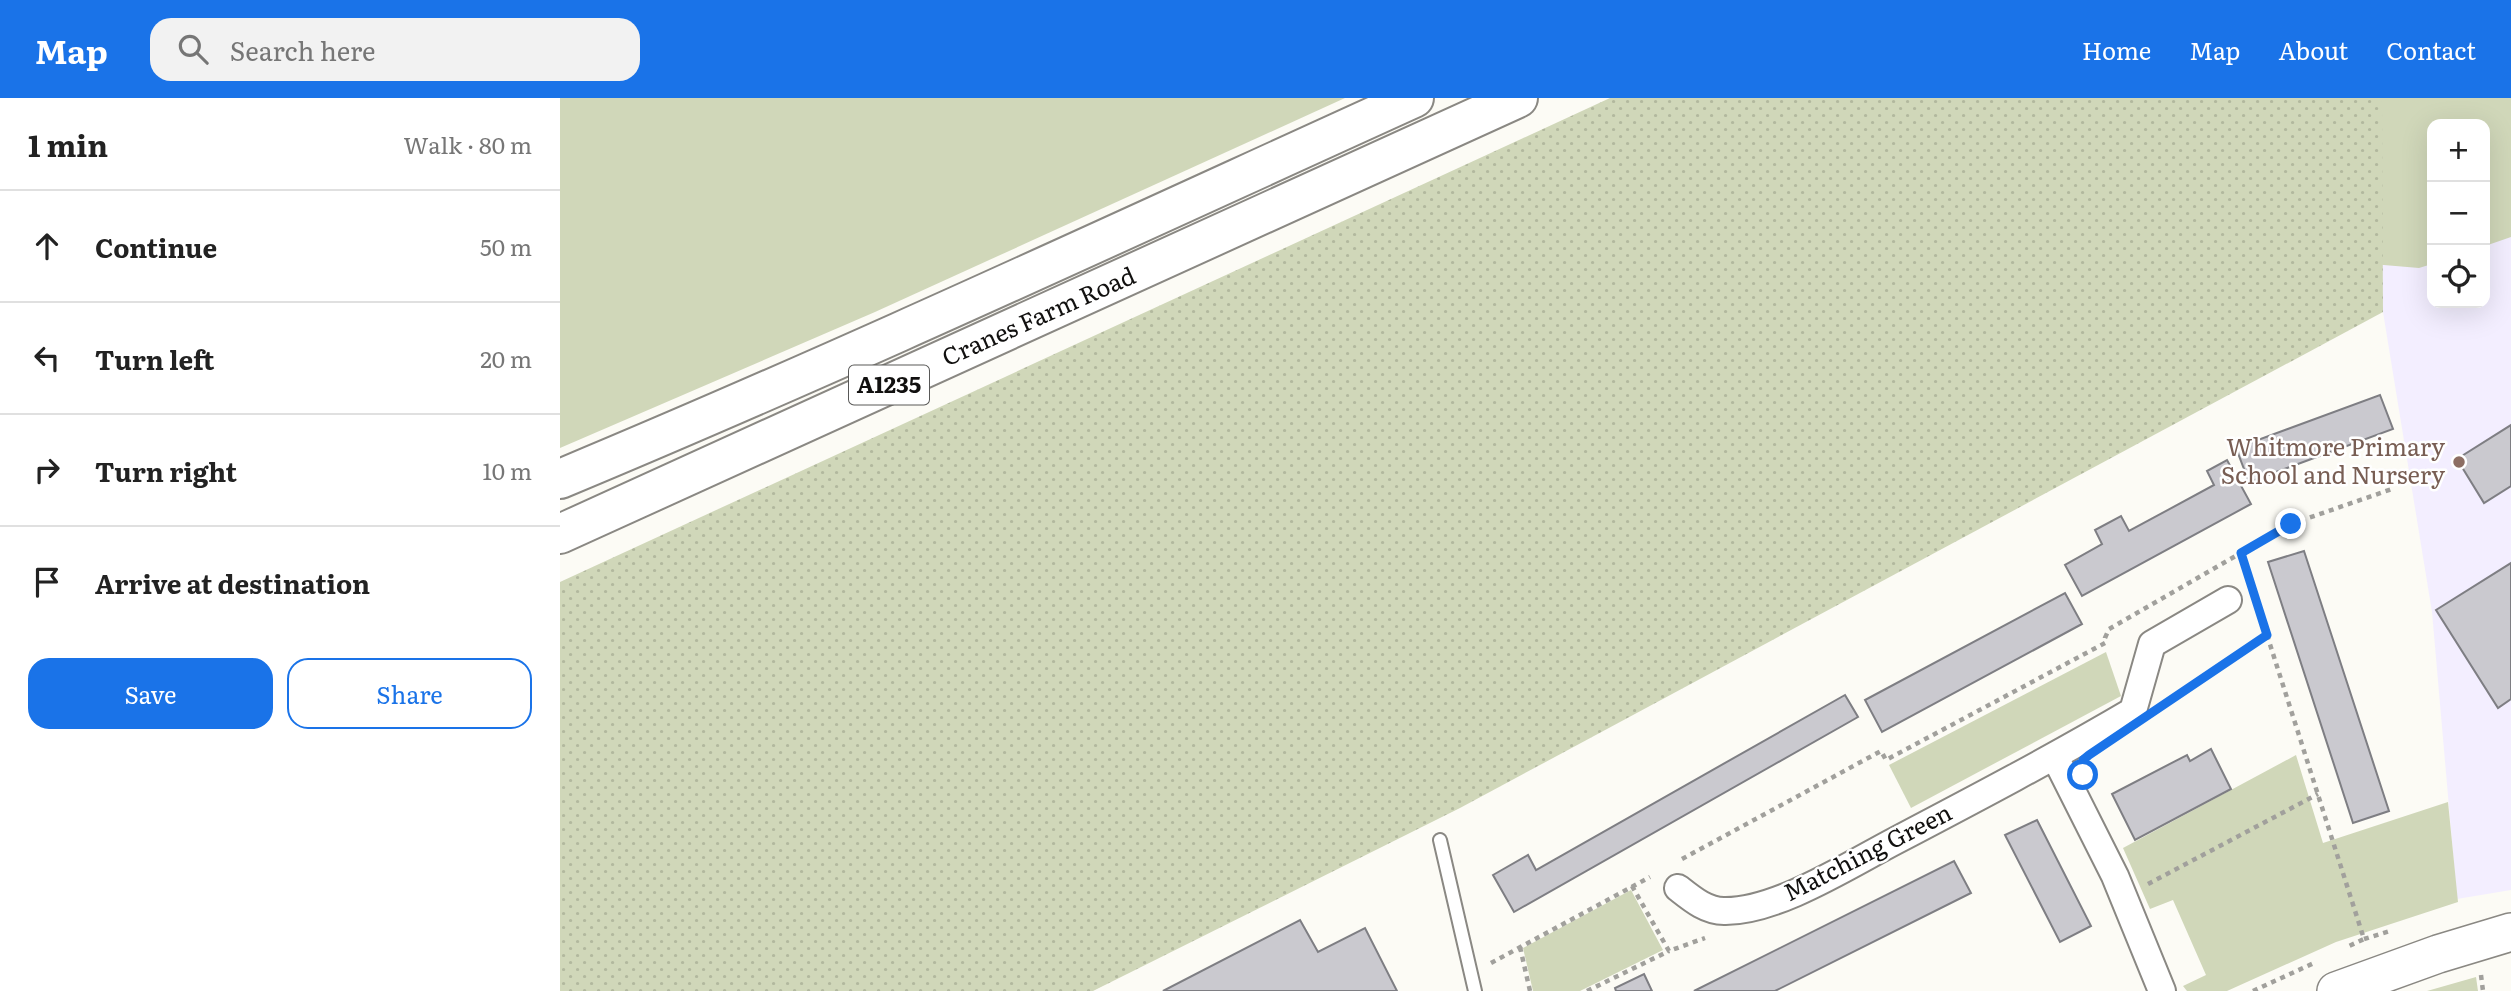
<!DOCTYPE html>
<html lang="en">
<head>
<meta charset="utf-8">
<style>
	body { margin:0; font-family:Literata,serif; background:#f2f2f2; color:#222 }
	.controls { position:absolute; right:21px; top:21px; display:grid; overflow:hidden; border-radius:14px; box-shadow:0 7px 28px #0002 }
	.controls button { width:63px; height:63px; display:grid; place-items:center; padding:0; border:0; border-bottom:2px solid #e0e0e0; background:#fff; color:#222; font:35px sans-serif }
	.stop { position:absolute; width:21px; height:21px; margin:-16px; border:5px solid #1a73e8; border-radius:50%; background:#fff }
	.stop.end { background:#1a73e8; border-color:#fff; box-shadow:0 2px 7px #0008 }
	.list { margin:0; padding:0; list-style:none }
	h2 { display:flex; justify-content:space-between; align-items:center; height:91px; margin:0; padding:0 28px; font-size:30px }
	h2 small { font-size:23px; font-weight:400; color:#767676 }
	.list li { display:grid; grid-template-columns:46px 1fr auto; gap:21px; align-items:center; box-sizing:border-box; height:112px; padding:0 28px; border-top:2px solid #e0e0e0 }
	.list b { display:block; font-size:26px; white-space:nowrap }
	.list em { font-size:23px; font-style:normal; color:#767676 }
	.actions { display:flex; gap:14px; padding:21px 28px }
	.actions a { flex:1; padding:16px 0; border:2px solid #1a73e8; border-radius:21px; text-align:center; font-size:24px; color:#1a73e8 }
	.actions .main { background:#1a73e8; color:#fff }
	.icon { flex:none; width:38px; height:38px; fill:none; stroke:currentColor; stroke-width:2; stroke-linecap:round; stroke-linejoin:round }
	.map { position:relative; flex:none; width:1951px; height:893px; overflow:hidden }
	header { display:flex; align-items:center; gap:42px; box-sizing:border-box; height:98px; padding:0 35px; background:#1a73e8; color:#fff }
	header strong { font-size:33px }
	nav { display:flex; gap:38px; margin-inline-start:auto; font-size:24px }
	.search { width:490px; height:63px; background:#f2f2f2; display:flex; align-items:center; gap:18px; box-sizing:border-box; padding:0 24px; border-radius:21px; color:#767676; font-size:26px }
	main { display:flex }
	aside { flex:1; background:#fff }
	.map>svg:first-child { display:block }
</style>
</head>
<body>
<header>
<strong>Map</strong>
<div class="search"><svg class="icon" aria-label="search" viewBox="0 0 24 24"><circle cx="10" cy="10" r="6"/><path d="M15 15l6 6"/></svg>Search here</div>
<nav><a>Home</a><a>Map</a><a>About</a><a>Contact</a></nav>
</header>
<main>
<aside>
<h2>1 min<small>Walk · 80 m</small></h2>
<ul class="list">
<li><svg class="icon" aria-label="ahead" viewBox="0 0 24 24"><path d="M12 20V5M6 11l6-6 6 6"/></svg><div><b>Continue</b></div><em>50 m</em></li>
<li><svg class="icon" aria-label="left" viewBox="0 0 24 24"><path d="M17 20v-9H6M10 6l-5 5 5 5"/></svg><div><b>Turn left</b></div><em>20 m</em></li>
<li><svg class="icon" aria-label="right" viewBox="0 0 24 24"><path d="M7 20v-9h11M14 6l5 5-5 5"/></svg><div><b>Turn right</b></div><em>10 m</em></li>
<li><svg class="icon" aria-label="arrive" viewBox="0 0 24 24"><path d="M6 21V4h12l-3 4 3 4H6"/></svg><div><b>Arrive at destination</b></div></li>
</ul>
<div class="actions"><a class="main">Save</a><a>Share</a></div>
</aside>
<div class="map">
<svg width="1951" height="893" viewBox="0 0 1951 893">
	<defs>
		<pattern id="park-dots" width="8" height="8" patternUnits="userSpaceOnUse" patternTransform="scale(1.75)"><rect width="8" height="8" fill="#d0d7b9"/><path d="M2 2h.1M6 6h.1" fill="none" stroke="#b2b89e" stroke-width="1.8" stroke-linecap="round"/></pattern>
	</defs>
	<rect width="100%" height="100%" fill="#fcfbf5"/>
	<path fill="#f3eeff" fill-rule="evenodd" d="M1815 0H1951V792L1897 801 1872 514 1823 214 1812 166ZM1872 26H1925V205H1872Z"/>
	<g fill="#d0d7b9">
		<polygon points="0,0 785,0 315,214 0,350"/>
		<polygon points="1815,0 1951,0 1951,139 1925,148 1925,26 1872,26 1872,166 1859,170 1812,166"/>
		<polygon points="1546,554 1561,598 1351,710 1329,667"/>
		<polygon points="1736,657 1763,745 1888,704 1898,804 1776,844 1667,893 1627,893 1623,888 1646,877 1613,802 1590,811 1563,750"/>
		<polygon points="1071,792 1103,852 1020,893 973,893 963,850"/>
		<polygon points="1916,879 1918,893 1867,893"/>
	</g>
	<polygon fill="url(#park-dots)" points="1050,0 1822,0 1823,214 900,710 533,893 0,893 0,484"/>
	<g fill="#cac9cf" stroke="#7e7e83" stroke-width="2">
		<polygon points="1820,297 1833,331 1689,384 1676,350"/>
		<polygon points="1951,327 1951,388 1924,405 1897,361"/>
		<polygon points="1667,362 1691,406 1522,498 1505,467 1542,446 1535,432 1561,418 1569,433 1654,387 1647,373"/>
		<polygon points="1744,453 1829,713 1793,725 1708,464"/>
		<polygon points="1951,465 1951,601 1938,610 1876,512"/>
		<polygon points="1505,495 1522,526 1322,634 1305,602"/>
		<polygon points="1285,597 1298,619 954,814 933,777 968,757 976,772"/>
		<polygon points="1651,651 1671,691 1575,742 1552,696 1627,657 1630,663"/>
		<polygon points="1477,722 1531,828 1500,844 1445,737"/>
		<polygon points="1394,763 1411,795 1215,893 1134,893"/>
		<polygon points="740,822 758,854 805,830 837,893 603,893"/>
		<polygon points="1084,876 1092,893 1056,893 1055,890"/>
	</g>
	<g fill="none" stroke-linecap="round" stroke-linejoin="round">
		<g stroke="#8a8883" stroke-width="16">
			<polyline id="lane" points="880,742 915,893"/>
		</g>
		<g stroke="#8a8883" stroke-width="30">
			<g id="street">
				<polyline points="1495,659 1555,778 1602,893"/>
				<path d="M1118 790C1132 801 1146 813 1164 813 1216 814 1289 767 1335 743 1415 701 1495 659 1573 613L1592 546 1668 502"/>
			</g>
		</g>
		<g stroke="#8a8883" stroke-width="40">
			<polyline id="secondary" points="1776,893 1878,856 1951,834"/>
		</g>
		<g stroke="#8a8883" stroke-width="42">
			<g id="primary">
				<path d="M0 381C288 261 570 129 854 0"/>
				<polyline points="0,436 958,0"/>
			</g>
		</g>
		<g stroke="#a1a09c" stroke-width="4.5" stroke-dasharray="5 5" stroke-linecap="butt">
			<polyline points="1681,455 1689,481"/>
			<polyline points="1707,537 1804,841 1787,849"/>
			<polyline points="1605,606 1707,537 1697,506"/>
			<polyline points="1122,761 1321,653 1326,662 1545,545 1545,540 1549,531 1731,426 1832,391"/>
			<polyline points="1588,786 1758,696"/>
			<polyline points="1072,788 1109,853 1145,840"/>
			<polyline points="1804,841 1830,833"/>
			<polyline points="960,849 970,893"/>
			<polyline points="931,865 1090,779"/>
			<polyline points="1921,877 1923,893"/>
			<polyline points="1027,893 1109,853"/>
			<polyline points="1693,893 1754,865"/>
		</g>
		<use href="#lane" stroke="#fff" stroke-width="12"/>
		<use href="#street" stroke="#fff" stroke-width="26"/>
		<use href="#secondary" stroke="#fff" stroke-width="37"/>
		<use href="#primary" stroke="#fff" stroke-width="38"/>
	</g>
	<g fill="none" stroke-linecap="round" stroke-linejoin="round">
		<polyline stroke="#1a73e8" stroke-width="9" points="1523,677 1523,662 1529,657 1707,537 1681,455 1731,426"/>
	</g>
	<circle fill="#8d6e63" stroke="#fff" stroke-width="2.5" cx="1899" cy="364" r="7"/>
	<g text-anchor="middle" stroke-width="5" stroke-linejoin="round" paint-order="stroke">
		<rect fill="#fff" stroke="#585857" stroke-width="2" x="289" y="267.5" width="80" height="39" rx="5"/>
		<g font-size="23" font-weight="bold" fill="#11100f">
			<text x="329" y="295">A1235</text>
		</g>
		<g font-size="24" fill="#11100f" stroke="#fff">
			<text transform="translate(479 219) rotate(-24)" y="8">Cranes Farm Road</text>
			<text transform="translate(1308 755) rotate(-27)" y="8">Matching Green</text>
		</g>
		<g font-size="24" fill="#785e54" stroke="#fff" text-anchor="end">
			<text x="1885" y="358">Whitmore Primary<tspan x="1885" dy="28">School and Nursery</tspan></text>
		</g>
	</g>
</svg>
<div class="controls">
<button>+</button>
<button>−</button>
<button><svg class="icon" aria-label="locate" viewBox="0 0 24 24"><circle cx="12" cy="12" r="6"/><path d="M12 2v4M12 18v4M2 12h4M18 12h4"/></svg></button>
</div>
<div class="stop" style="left:1523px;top:677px"></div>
<div class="stop end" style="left:1731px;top:426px"></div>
</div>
</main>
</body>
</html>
